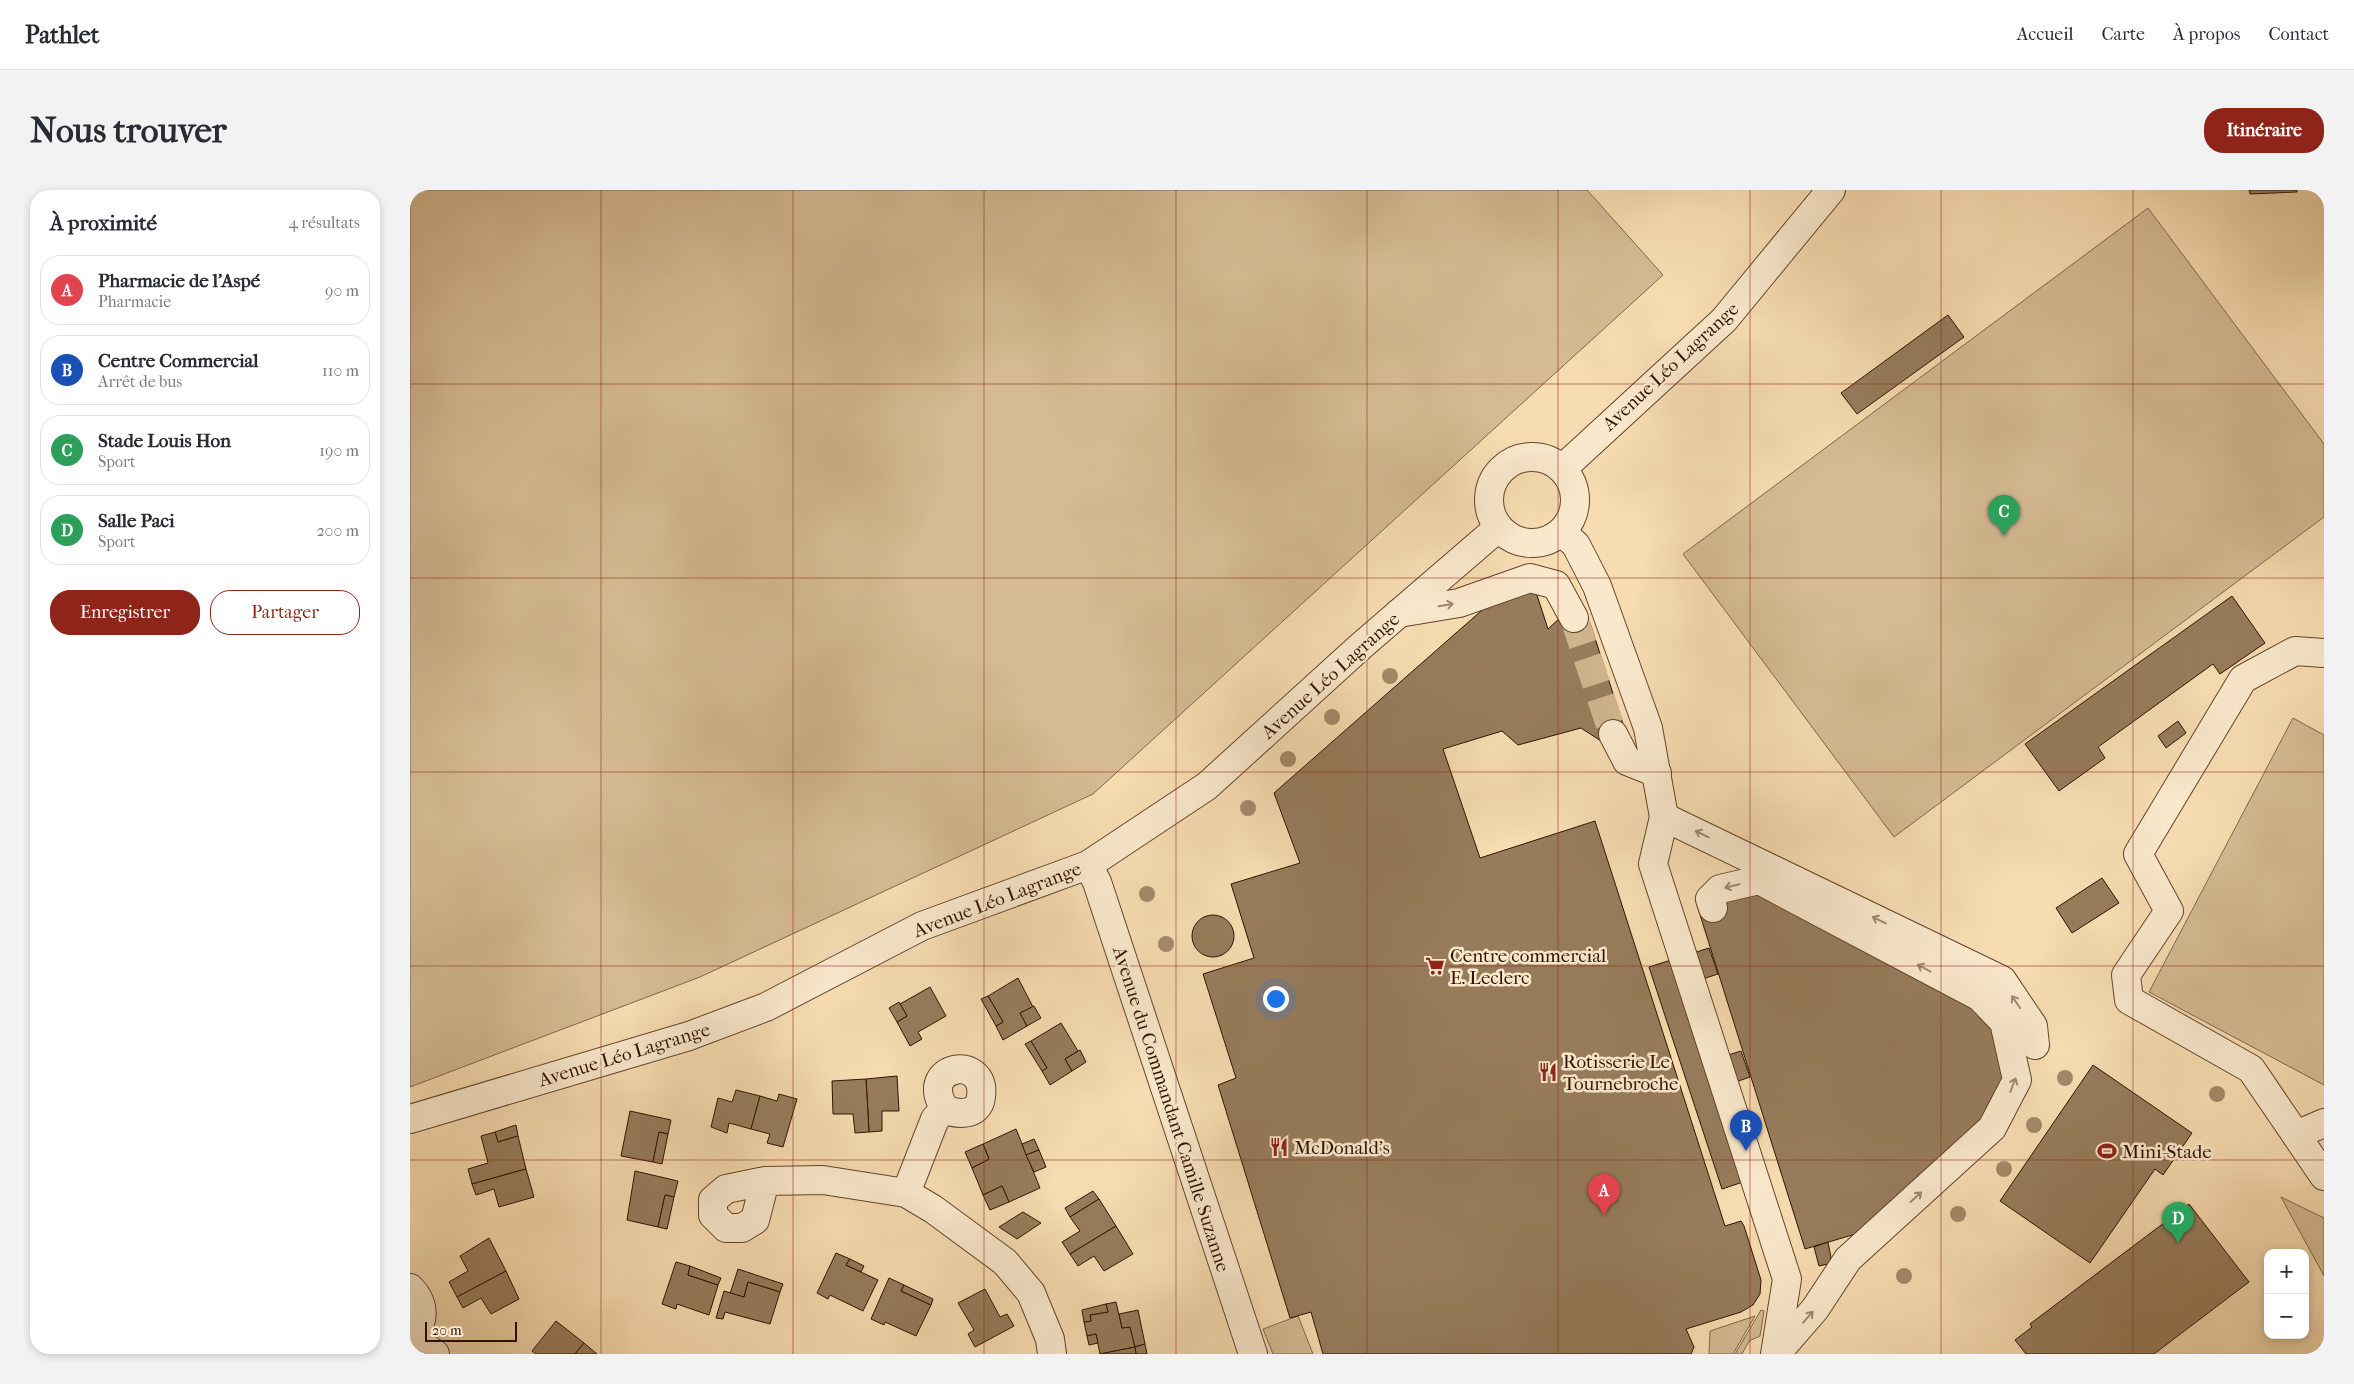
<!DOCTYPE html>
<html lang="fr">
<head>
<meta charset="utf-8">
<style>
	body { margin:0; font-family:"IM FELL French Canon",serif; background:#f2f2f3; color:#2b2b33 }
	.controls { position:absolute; right:15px; bottom:15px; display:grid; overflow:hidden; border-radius:10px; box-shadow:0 2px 8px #0003 }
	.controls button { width:45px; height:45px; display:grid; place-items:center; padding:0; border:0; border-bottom:1px solid #e1e1e2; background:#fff; color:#2b2b33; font:25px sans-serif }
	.scale { position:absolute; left:15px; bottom:12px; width:92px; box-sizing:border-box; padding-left:5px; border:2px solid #301300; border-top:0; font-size:14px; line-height:18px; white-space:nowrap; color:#301300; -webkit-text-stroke:4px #fae8cc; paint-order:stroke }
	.you { position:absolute; left:865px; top:808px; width:18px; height:18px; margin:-12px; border:4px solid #fff; border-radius:50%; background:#1a73e8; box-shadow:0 0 0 8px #1a73e833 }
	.badge { display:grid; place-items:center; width:32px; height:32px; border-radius:50%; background:#8f2418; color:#fff; font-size:16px; font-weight:700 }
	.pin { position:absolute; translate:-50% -41px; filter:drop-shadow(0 1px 2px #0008) }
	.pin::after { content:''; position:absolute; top:26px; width:18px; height:15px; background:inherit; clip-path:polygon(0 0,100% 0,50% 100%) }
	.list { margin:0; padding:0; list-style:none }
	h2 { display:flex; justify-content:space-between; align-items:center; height:65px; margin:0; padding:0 20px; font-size:21px }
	h2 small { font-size:16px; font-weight:400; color:#7c7c81 }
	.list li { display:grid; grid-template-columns:32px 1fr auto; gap:15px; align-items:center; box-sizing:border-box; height:70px; margin:0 10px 10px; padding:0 10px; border:1px solid #e1e1e2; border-radius:20px }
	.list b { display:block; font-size:19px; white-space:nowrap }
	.list p { margin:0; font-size:16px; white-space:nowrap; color:#7c7c81 }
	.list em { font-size:16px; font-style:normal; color:#7c7c81 }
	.actions { display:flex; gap:10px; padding:15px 20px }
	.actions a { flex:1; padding:11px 0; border:1px solid #8f2418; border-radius:20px; text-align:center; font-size:18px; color:#8f2418 }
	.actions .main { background:#8f2418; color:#fff }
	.map { position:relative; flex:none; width:1914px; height:1164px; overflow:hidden; border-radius:20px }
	header { display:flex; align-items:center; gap:30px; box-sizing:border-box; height:70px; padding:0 25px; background:#fff; border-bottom:1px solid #e1e1e2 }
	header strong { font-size:24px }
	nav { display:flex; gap:28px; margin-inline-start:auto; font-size:18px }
	.intro { display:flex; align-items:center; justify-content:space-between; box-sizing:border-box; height:120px; padding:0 30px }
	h1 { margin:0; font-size:35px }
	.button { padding:12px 22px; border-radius:20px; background:#8f2418; color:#fff; font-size:18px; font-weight:700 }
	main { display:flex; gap:30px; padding:0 30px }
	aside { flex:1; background:#fff; border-radius:20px; box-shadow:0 2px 8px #0003 }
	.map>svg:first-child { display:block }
</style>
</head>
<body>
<header>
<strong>Pathlet</strong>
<nav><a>Accueil</a><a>Carte</a><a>À propos</a><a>Contact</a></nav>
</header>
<div class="intro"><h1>Nous trouver</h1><a class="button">Itinéraire</a></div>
<main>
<aside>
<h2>À proximité<small>4 résultats</small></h2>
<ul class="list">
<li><span class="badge" style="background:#e0444e">A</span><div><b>Pharmacie de l'Aspé</b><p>Pharmacie</p></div><em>90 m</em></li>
<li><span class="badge" style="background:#1a4fb4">B</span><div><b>Centre Commercial</b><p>Arrêt de bus</p></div><em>110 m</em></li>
<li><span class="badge" style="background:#2e9e5b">C</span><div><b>Stade Louis Hon</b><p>Sport</p></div><em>190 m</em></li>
<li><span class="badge" style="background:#2e9e5b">D</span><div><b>Salle Paci</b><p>Sport</p></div><em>200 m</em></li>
</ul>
<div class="actions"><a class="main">Enregistrer</a><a>Partager</a></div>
</aside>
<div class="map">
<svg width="1914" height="1164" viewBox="0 0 1914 1164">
	<rect width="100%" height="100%" fill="#f7dcb1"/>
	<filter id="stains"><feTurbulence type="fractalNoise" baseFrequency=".004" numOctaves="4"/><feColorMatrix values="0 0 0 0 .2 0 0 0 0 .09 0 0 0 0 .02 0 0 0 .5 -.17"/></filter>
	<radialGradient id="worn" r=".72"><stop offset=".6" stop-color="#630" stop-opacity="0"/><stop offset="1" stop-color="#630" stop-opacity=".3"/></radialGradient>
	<g fill="#d5ba93" stroke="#82664a">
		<polygon points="0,0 1177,0 1253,85 683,604 290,787 0,897"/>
		<polygon points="1738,18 1914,254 1914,327 1484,647 1273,364"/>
		<polygon points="1883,528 1914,545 1914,895 1739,802"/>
		<polygon points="1871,1007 1914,1028 1914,1086"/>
		<polygon points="1351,1120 1354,1121 1350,1146 1339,1151 1332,1164 1325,1164"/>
		<polygon points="888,1126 903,1164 863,1164 853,1139"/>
		<polygon points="1345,1126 1323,1164 1299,1164 1300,1141"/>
	</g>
	<g fill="#977c5c" stroke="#301300">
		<polygon points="1839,0 1887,0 1887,2 1840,4"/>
		<polygon points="1538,125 1554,147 1447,224 1431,203"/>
		<polygon points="1124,396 1138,439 1153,425 1180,433 1213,534 1194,553 1171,538 1108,555 1092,541 1033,559 1070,668 1185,631 1315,1036 1331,1031 1334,1036 1351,1090 1350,1104 1343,1115 1331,1122 1276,1139 1284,1157 1281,1164 913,1164 901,1122 880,1128 808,895 826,888 793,784 844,768 821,694 890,673 864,603 1079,414"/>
		<polygon points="1822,406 1855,453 1810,484 1803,474 1688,557 1695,568 1649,601 1615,554"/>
		<polygon points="1768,531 1776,543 1756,558 1748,546"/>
		<polygon points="1357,684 1604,826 1615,855 1619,898 1587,952 1459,1040 1395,1059 1286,712 1293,699"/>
		<polygon points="1692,688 1709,713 1662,743 1646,718"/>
		<circle cx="803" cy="746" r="21"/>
		<polygon points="1299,758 1308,784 1271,796 1296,872 1331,861 1340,887 1306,899 1336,991 1312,999 1239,777"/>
		<polygon points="608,788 623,817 610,823 617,836 593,850 586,836 593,832 578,806"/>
		<polygon points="520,797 536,826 508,842 512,849 500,856 487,832 497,826 490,814"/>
		<polygon points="578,806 593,832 586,836 571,809"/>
		<polygon points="489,812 497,826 487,832 479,818"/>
		<polygon points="624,816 631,828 617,836 610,823"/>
		<polygon points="651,833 668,861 655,869 662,881 640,895 632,881 637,878 621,851"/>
		<polygon points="621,851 637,878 632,881 615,854"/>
		<polygon points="670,860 676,872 662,881 655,869"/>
		<polygon points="1683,875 1782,943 1753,985 1745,979 1680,1073 1590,1011"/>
		<polygon points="487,886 489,921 472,921 472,941 459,942 456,889"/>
		<polygon points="456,889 459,942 445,943 443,924 423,924 422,891"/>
		<polygon points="326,900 350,906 341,939 319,933 317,943 301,937 308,908 322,912"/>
		<polygon points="369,904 387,909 373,957 357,953 360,944 341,939 350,906 367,911"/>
		<polygon points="220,921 261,930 258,944 249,942 243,972 211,966"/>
		<polygon points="106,935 108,946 88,952 85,942"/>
		<polygon points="606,939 630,998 599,1012 592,996 573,1005 562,978 579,969 573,954"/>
		<polygon points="85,942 88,952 108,946 116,979 62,994 58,979 78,973 71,946"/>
		<polygon points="249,942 258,944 252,974 243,972"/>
		<polygon points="624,949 629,960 616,965 612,954"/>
		<polygon points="573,954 579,969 562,978 555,962"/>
		<polygon points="629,960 636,977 624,982 616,965"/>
		<polygon points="116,979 124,1007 89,1017 84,999 66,1005 62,994"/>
		<polygon points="225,981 268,991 264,1007 255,1005 248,1037 217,1030"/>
		<polygon points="592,996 599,1012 580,1020 573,1005"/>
		<polygon points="683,1001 689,1009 660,1027 655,1018"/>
		<polygon points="255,1005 264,1007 257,1039 248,1037"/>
		<polygon points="689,1009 706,1036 660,1064 652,1052 670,1041 660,1027"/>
		<polygon points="1779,1014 1839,1092 1744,1164 1616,1164 1605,1150 1622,1137 1620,1134"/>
		<polygon points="613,1022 631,1033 607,1049 589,1037"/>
		<polygon points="706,1036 723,1064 694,1081 684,1066 668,1076 660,1064"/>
		<polygon points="79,1048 96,1081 47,1107 39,1092 58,1081 50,1066"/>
		<polygon points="1418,1052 1422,1073 1409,1076 1404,1057"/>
		<polygon points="426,1063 440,1069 436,1075 468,1090 453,1121 420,1105 418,1109 407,1103"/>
		<polygon points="440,1069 454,1076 451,1082 436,1075"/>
		<polygon points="266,1072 280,1076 278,1085 308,1095 299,1125 267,1114 266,1119 252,1114"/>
		<polygon points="280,1076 311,1088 308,1095 278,1085"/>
		<polygon points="328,1079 373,1094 370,1102 338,1092 334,1107 320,1104"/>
		<polygon points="96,1081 109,1109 81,1124 71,1108 53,1118 47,1107"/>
		<polygon points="479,1088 494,1095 491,1101 521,1115 506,1146 475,1132 474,1135 461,1129"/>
		<polygon points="338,1092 370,1102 360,1134 315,1122 313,1129 306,1128 314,1101 334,1107"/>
		<polygon points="494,1095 523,1109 521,1115 491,1101"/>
		<polygon points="575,1099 590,1127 597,1124 604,1136 565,1157 558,1144 564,1140 548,1113"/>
		<polygon points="706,1112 712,1138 720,1137 725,1157 690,1164 686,1144 677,1146 674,1132 681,1131 680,1125 698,1122 696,1114"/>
		<polygon points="696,1114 698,1122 680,1125 681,1131 674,1132 672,1120"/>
		<polygon points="728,1120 735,1154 725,1157 720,1137 712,1138 709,1124"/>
		<polygon points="146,1131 174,1153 165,1164 126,1164 122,1161"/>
		<polygon points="686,1144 688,1153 679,1155 677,1146"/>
		<polygon points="174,1153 187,1164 165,1164"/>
		<polygon points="735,1154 737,1164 726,1164 725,1157"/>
		<polygon points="725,1157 726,1164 690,1164"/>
	</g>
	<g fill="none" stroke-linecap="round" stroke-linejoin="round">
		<polyline stroke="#cfb48e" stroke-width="28" stroke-dasharray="28 14" stroke-linecap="butt" points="1164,428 1203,544"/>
		<g stroke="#62452c" stroke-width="30">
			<g id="minor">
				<circle cx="1122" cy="310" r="43"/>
				<polyline points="1152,279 1314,130 1421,0"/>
				<polyline points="1152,342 1166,355 1187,396 1238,538 1254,627 1243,674 1377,1089 1365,1164"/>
				<polyline points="989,423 1049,413 1120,388 1146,395 1164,428"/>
				<polyline points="1914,463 1885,461 1833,489 1728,664 1759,721 1716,785 1719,810 1841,879 1914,986"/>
				<polyline points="1203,544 1217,571 1247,583"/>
				<polyline points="1254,627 1592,790 1623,836 1625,855"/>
				<polyline points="678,675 687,692 843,1164"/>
				<polyline points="1303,718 1300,709 1310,699 1349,690 1570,807 1594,832 1607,890 1582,938 1438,1069 1405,1119 1366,1164"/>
				<polyline points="0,929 279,846 356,817 512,736 678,675 797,596 951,456 1088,338"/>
				<polyline points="1886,945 1914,933"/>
				<polyline points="355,991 345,1030 332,1038 316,1038 303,1025 303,1010 316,999 355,991 413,990 496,1003 523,1019 595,1072 621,1103 640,1149 642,1164"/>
				<path d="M496 1003 525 929 535 919C547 925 569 926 571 907 577 863 506 875 535 919"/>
				<path d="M0 1098C15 1113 16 1133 0 1148"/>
				<polyline points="2,1147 25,1164"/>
			</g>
		</g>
		<use href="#minor" stroke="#fae8cc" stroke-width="28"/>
	</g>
	<g fill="#a58968">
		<circle cx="980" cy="486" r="8"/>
		<circle cx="922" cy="527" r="8"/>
		<circle cx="878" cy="569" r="8"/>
		<circle cx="838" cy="618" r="8"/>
		<circle cx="737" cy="704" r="8"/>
		<circle cx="756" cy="754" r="8"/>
		<circle cx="1655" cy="888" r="8"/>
		<circle cx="1807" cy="904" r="8"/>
		<circle cx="1624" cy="935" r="8"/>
		<circle cx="1594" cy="979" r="8"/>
		<circle cx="1548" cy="1024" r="8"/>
		<circle cx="1494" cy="1086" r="8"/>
	</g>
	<defs><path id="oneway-shaft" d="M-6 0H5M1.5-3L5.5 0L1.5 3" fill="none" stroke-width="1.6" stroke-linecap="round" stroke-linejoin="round" transform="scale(1.25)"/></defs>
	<g stroke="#9f8870">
		<use href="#oneway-shaft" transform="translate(1036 415) rotate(-10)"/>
		<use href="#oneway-shaft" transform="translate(1292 644) rotate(-154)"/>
		<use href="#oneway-shaft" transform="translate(1322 696) rotate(167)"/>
		<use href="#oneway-shaft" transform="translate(1469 730) rotate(-154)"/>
		<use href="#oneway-shaft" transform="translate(1514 778) rotate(-152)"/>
		<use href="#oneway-shaft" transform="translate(1606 812) rotate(-124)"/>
		<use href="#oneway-shaft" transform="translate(1603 895) rotate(-69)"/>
		<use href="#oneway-shaft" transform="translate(1506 1007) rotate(-42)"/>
		<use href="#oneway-shaft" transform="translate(1398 1127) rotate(-49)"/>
	</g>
	<path fill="none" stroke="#8f2418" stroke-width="1" stroke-opacity="0.55" d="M191 0V1164M383 0V1164M574 0V1164M766 0V1164M957 0V1164M1148 0V1164M1340 0V1164M1531 0V1164M1723 0V1164M0 194H1914M0 388H1914M0 582H1914M0 776H1914M0 970H1914"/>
	<defs>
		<g id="supermarket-bare" transform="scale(1.5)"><path d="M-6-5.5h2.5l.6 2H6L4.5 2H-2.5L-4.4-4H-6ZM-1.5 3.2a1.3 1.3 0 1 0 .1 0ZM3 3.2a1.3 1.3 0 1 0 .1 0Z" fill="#8f2418" stroke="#fae8cc" stroke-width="2.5" paint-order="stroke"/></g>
		<g id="restaurant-bare" transform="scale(1.5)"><path d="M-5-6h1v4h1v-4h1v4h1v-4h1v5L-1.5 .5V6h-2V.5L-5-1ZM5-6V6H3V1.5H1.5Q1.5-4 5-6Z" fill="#8f2418" stroke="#fae8cc" stroke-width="2.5" paint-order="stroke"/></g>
		<g id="stadium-bare" transform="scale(1.5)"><path d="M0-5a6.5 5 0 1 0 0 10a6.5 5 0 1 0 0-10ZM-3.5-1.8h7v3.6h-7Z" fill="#8f2418" stroke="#fae8cc" stroke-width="2.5" paint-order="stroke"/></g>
	</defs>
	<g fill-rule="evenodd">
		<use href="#supermarket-bare" x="1025" y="776"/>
		<use href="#restaurant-bare" x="1138" y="882"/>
		<use href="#restaurant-bare" x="869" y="957"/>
		<use href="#stadium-bare" x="1697" y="961"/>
	</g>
	<g text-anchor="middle" stroke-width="5" stroke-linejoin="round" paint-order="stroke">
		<g font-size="19" fill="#301300" stroke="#fae8cc">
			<text transform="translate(1260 176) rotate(-43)" y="7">Avenue Léo Lagrange</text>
			<text transform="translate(920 485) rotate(-42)" y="7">Avenue Léo Lagrange</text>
			<text transform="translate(587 709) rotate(-21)" y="7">Avenue Léo Lagrange</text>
			<text transform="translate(214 864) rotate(-17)" y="7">Avenue Léo Lagrange</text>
			<text transform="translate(762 919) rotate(72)" y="7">Avenue du Commandant Camille Suzanne</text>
		</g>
		<g font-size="19" fill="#301300" stroke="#fae8cc" text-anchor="start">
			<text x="1040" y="772">Centre commercial<tspan x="1040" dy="22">E. Leclerc</tspan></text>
			<text x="1153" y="878">Rotisserie Le<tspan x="1153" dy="22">Tournebroche</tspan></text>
			<text x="884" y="964">McDonald's</text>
			<text x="1712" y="968">Mini-Stade</text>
		</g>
	</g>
	<rect width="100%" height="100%" filter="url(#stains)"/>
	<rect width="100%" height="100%" fill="url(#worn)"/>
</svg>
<div class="controls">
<button>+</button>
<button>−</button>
</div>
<div class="scale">20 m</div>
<div class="you"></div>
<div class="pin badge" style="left:1194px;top:1025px;background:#e0444e">A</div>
<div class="pin badge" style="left:1336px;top:961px;background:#1a4fb4">B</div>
<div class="pin badge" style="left:1594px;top:346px;background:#2e9e5b">C</div>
<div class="pin badge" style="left:1768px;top:1053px;background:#2e9e5b">D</div>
</div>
</main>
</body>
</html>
